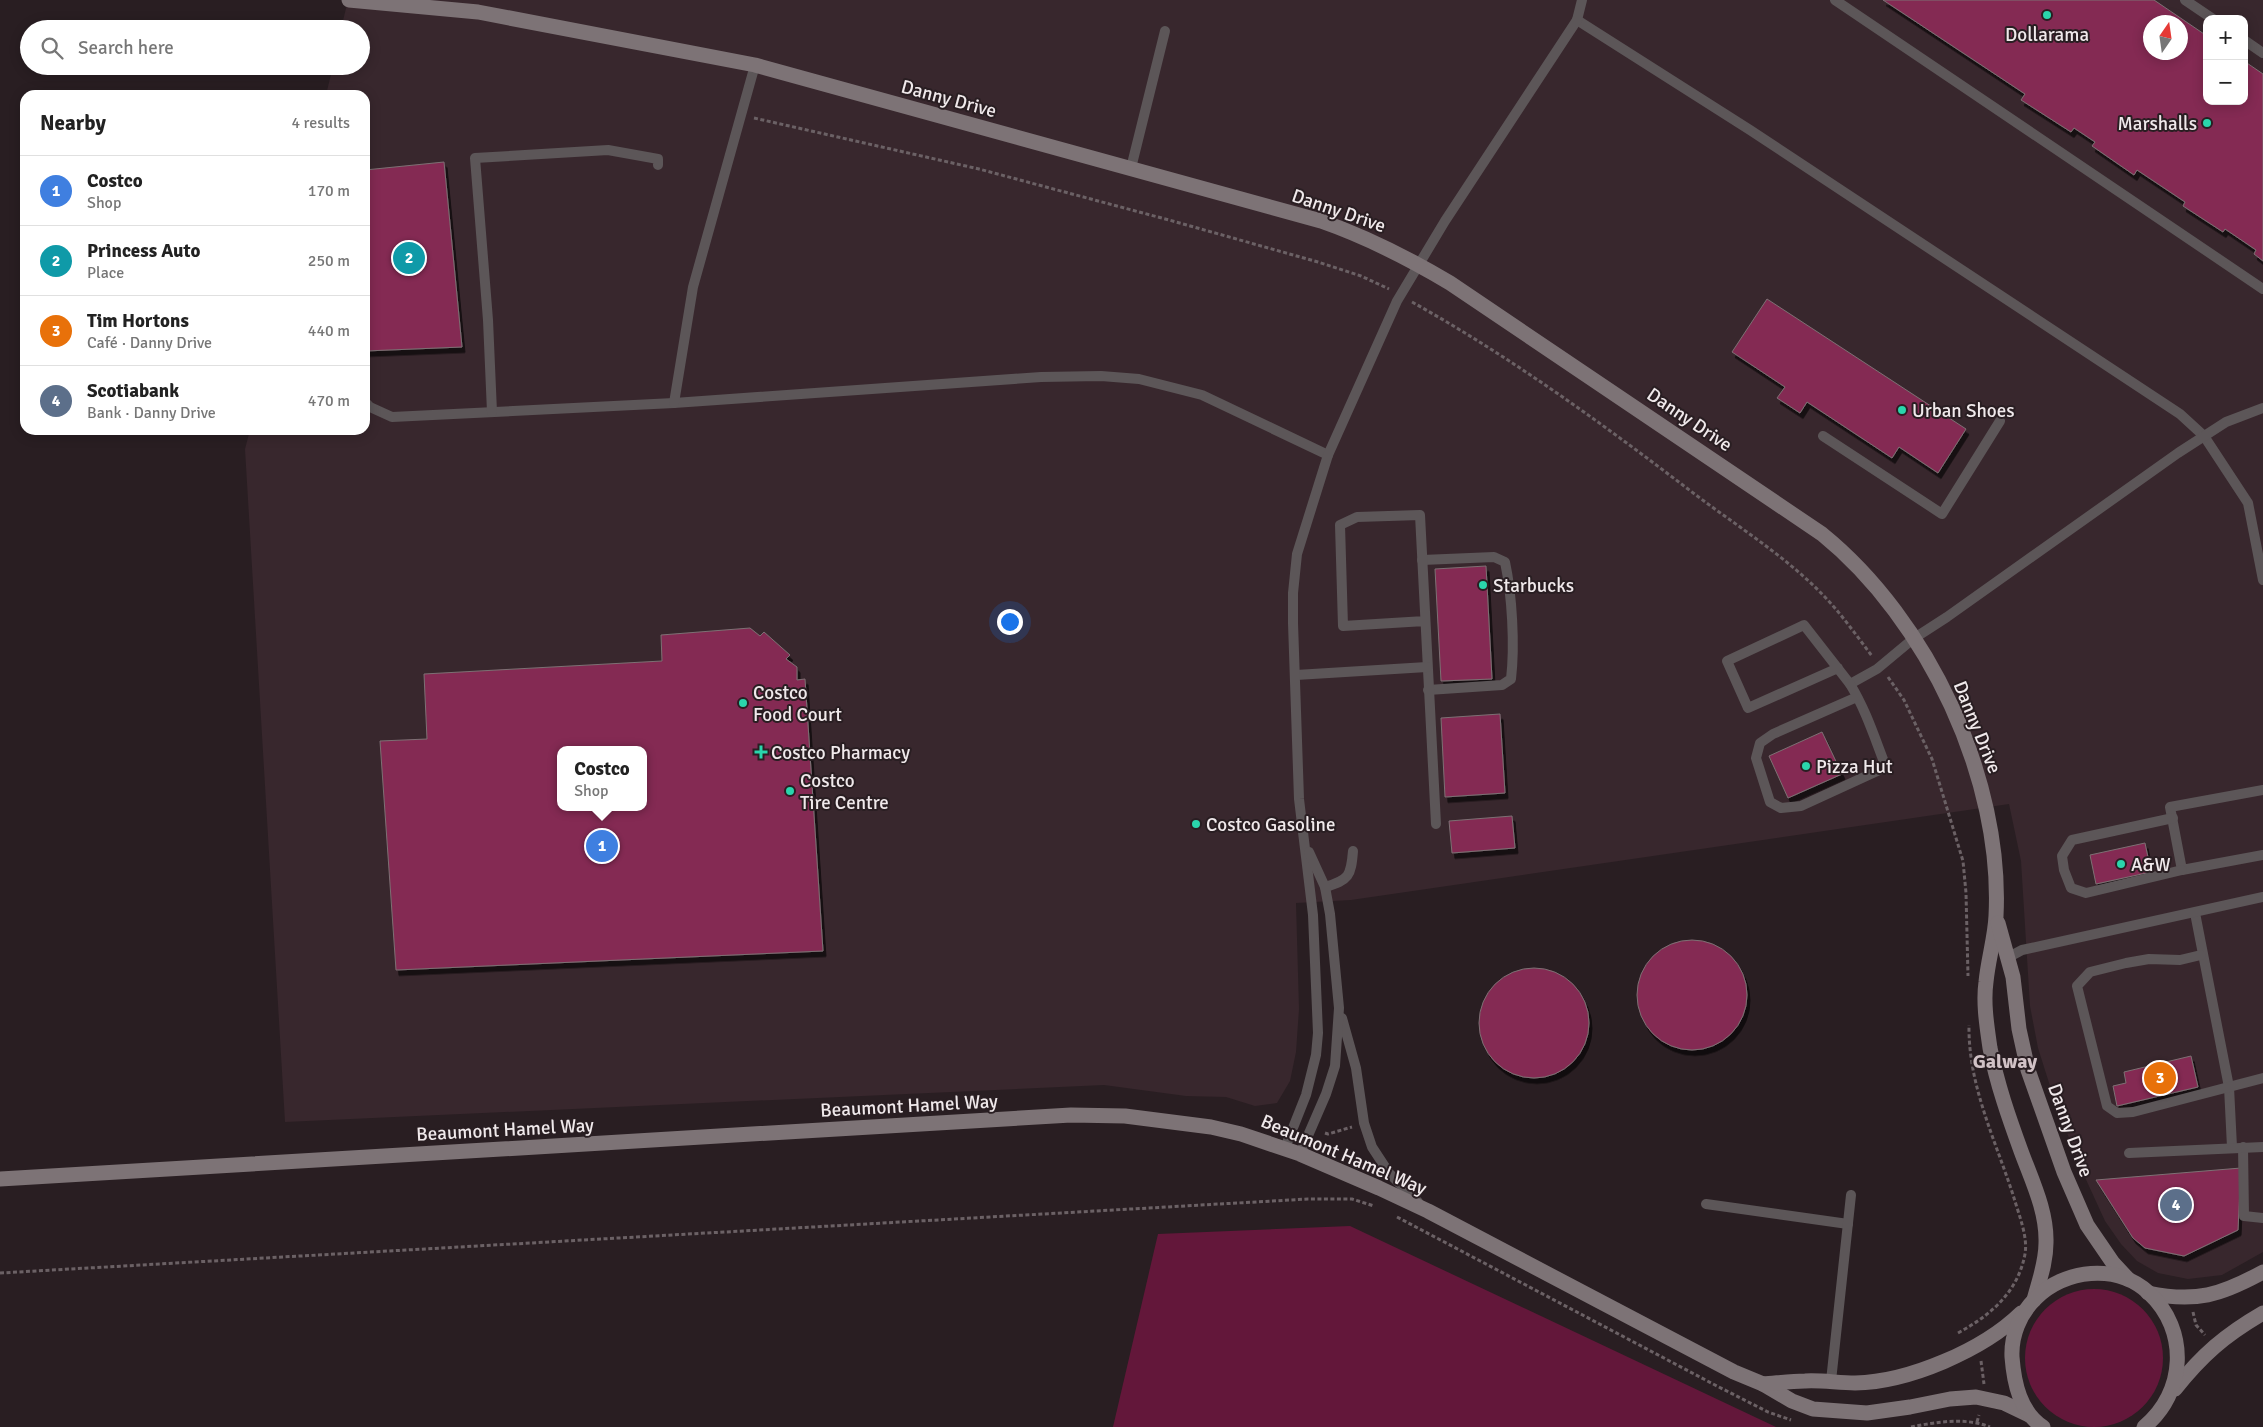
<!DOCTYPE html>
<html lang="en">
<head>
<meta charset="utf-8">
<style>
	body { margin:0; font-family:Signika,sans-serif; background:#f6f6f6; color:#222 }
	.controls { position:absolute; right:15px; top:15px; display:grid; overflow:hidden; border-radius:10px; box-shadow:0 2px 12px #0003 }
	.controls button { width:45px; height:45px; display:grid; place-items:center; padding:0; border:0; border-bottom:1px solid #e0e0e0; background:#fff; color:#222; font:25px sans-serif }
	.compass { position:absolute; left:2143px; top:15px; width:45px; height:45px; border-radius:50%; background:#fff; box-shadow:0 2px 12px #0003; rotate:13deg }
	.you { position:absolute; left:1009px; top:621px; width:18px; height:18px; margin:-12px; border:4px solid #fff; border-radius:50%; background:#1a73e8; box-shadow:0 0 0 8px #1a73e833 }
	.badge { display:grid; place-items:center; width:32px; height:32px; border-radius:50%; background:#d93025; color:#fff; font-size:16px; font-weight:700 }
	.pin { position:absolute; translate:-50% -50%; border:2px solid #fff; box-shadow:0 1px 5px #0006 }
	.popup { position:absolute; left:557px; top:746px; width:90px; height:65px; box-sizing:border-box; display:grid; place-content:center; border-radius:10px; background:#fff; filter:drop-shadow(0 1px 4px #0005); font-size:16px; white-space:nowrap; color:#767676 }
	.popup b { font-size:19px; color:#222 }
	.popup::after { content:''; position:absolute; left:50%; top:100%; margin-left:-10px; border:10px solid transparent; border-top-color:#fff }
	.list { margin:0; padding:0; list-style:none }
	h2 { display:flex; justify-content:space-between; align-items:center; height:65px; margin:0; padding:0 20px; font-size:21px }
	h2 small { font-size:16px; font-weight:400; color:#767676 }
	.list li { display:grid; grid-template-columns:32px 1fr auto; gap:15px; align-items:center; box-sizing:border-box; height:70px; padding:0 20px; border-top:1px solid #e0e0e0 }
	.list b { display:block; font-size:19px; white-space:nowrap }
	.list p { margin:0; font-size:16px; white-space:nowrap; color:#767676 }
	.list em { font-size:16px; font-style:normal; color:#767676 }
	.icon { flex:none; width:28px; height:28px; fill:none; stroke:currentColor; stroke-width:2; stroke-linecap:round; stroke-linejoin:round }
	.map { position:relative; flex:none; width:2263px; height:1427px; overflow:hidden }
	.search { position:absolute; background:#fff; box-shadow:0 2px 12px #0003; left:20px; top:20px; width:350px; height:55px; display:flex; align-items:center; gap:12px; box-sizing:border-box; padding:0 18px; border-radius:28px; color:#767676; font-size:19px }
	.panel { position:absolute; background:#fff; box-shadow:0 2px 12px #0003; left:20px; top:90px; width:350px; height:345px; border-radius:15px }
	.map>svg:first-child { display:block }
</style>
</head>
<body>
<div class="map">
<svg width="2263" height="1427" viewBox="0 0 2263 1427">
	<defs>
		<filter id="shadow"><feDropShadow dx="3" dy="5.5" stdDeviation="0" flood-color="#0009"/></filter>
	</defs>
	<rect width="100%" height="100%" fill="#291e22"/>
	<path fill="#38272d" fill-rule="evenodd" d="M348 0H2263V1252L2222 1275 2188 1279 2158 1273 2137 1261 2121 1244 2105 1221 2083 1173 2056 1105 2038 1048 2030 1006 2021 861 2009 804 1351 900 1296 903 1299 1009 1296 1052 1290 1081 1277 1103 1255 1106 1226 1097 1186 1096 1104 1085 285 1122 245 449 250 430H365V95H326L333 66H361V29H341ZM2207 19H2244V101H2207ZM2150 22H2180V52H2150ZM561 750H643V807H561Z"/>
	<g fill="#63173a">
		<polygon points="1350,1226 1776,1427 1113,1427 1158,1234"/>
		<circle cx="2094" cy="1358" r="69"/>
	</g>
	<g fill="#842c52" stroke="#7d7074" fill-rule="evenodd" filter="url(#shadow)">
		<path d="M1883 0H2154L2207 36V101H2244V61L2263 74V261L2254 254 2256 250 2225 229 2223 232 2183 206 2185 202 2137 170 2134 175 2092 146 2095 142 2074 128 2071 132 2021 100 2025 94ZM2150 22H2180V52H2150Z"/>
		<polygon points="444,162 462,347 365,351 365,170"/>
		<polygon points="1767,299 1966,429 1938,473 1899,447 1892,458 1807,402 1800,413 1777,398 1785,387 1732,352"/>
		<polygon points="1486,566 1492,679 1441,681 1435,569"/>
		<path d="M750 628 760 636 764 632 790 655 786 659 797 667V680L805 679 823 951 396 970 380 741 427 739 424 674 662 661 661 635ZM561 750H643V807H561Z"/>
		<polygon points="1500,714 1505,793 1445,797 1441,718"/>
		<polygon points="1822,732 1842,774 1788,798 1769,756"/>
		<polygon points="1512,816 1515,848 1452,853 1449,821"/>
		<polygon points="2145,843 2151,872 2096,884 2090,855"/>
		<circle cx="1692" cy="995" r="55"/>
		<circle cx="1534" cy="1023" r="55"/>
		<polygon points="2191,1056 2198,1087 2117,1106 2113,1086 2126,1083 2124,1072"/>
		<polygon points="2241,1168 2238,1230 2184,1256 2145,1248 2133,1238 2096,1180"/>
	</g>
	<g fill="none" stroke-linecap="round" stroke-linejoin="round">
		<g stroke="#6b6165" stroke-width="3" stroke-dasharray="4 2.5" stroke-linecap="butt">
			<polyline points="754,118 979,169 1169,220 1318,262 1361,276 1389,289"/>
			<path d="M1412 302C1509 356 1600 422 1688 489 1732 523 1783 554 1822 594 1840 612 1856 635 1872 656"/>
			<polyline points="1888,677 1904,700 1932,759 1963,861 1966,893 1968,976"/>
			<polyline points="1325,1133 1328,1134 1352,1127"/>
			<polyline points="1397,1217 1715,1385 1768,1412 1791,1420"/>
			<polyline points="0,1273 1308,1199 1352,1199 1374,1206"/>
			<polyline points="2193,1312 2196,1325 2205,1335"/>
			<path d="M1958 1333C1991 1315 2018 1292 2025 1254 2028 1237 2019 1215 2014 1198 1996 1141 1968 1086 1969 1025"/>
			<polyline points="1981,1361 1984,1384"/>
			<polyline points="1977,1422 1979,1415"/>
			<path d="M1911 1427C1937 1422 1965 1417 1990 1427"/>
		</g>
		<g stroke="#5c5658" stroke-width="10">
			<polyline points="1835,0 2263,289"/>
			<polyline points="2185,0 2213,19"/>
			<polyline points="1577,20 1750,130 2180,414 2204,436 2248,503 2263,580"/>
			<polyline points="2244,40 2263,53"/>
			<polyline points="1131,168 1165,31"/>
			<polyline points="365,402 370,407 392,417 674,403 1041,377 1101,376 1139,379 1202,395 1328,455"/>
			<polyline points="674,403 693,287 755,65"/>
			<polyline points="492,412 488,320 475,158 608,150 658,159 658,165"/>
			<polyline points="1823,436 1942,514 2000,421"/>
			<path d="M1422 560 1494 557 1505 562C1512 595 1515 645 1511 679L1502 685 1428 690"/>
			<polyline points="1425,621 1343,626 1340,525 1357,517 1420,515 1436,824"/>
			<polyline points="1838,668 1748,708 1727,661 1804,625 1850,684 1877,669 1913,639 1947,617 2178,453 2226,422 2263,408"/>
			<polyline points="1296,675 1427,667"/>
			<path d="M1850 684C1866 710 1875 739 1886 767L1801 806 1781 808 1770 802 1756 758 1760 743 1773 734 1857 697"/>
			<polyline points="2263,790 2170,807 2182,870 2263,855"/>
			<polyline points="2173,818 2072,840 2062,856 2064,870 2071,888 2086,893 2182,870"/>
			<path d="M1325 887C1349 880 1351 876 1353 851"/>
			<polyline points="2195,913 2229,1087 2232,1147"/>
			<polyline points="2201,955 2180,960 2149,959 2126,963 2090,972 2077,986 2107,1106 2117,1113 2133,1112 2263,1078"/>
			<polyline points="2007,958 2022,950 2263,897"/>
			<polyline points="1342,1018 1356,1068 1364,1123 1372,1147 1389,1173 1418,1202"/>
			<polyline points="2243,1147 2244,1216 2263,1218"/>
			<polyline points="1285,1148 1306,1095 1316,1055 1318,1033 1313,915 1299,799 1293,623 1293,593 1297,554 1328,455 1397,301 1445,221 1577,20 1582,0"/>
			<polyline points="2129,1153 2263,1147"/>
			<polyline points="1300,1154 1326,1094 1335,1066 1339,1008 1330,914 1325,887 1309,852"/>
			<polyline points="1706,1204 1848,1224"/>
			<polyline points="1831,1381 1851,1195"/>
		</g>
		<g stroke="#7d7376" stroke-width="15">
			<path d="M349 0 478 12 755 65 1321 221C1367 237 1408 258 1450 283L1822 534C1928 620 2003 779 1996 916 1995 938 1988 960 1986 982 1983 1003 1987 1027 1990 1048 1997 1084 2009 1118 2021 1151 2032 1181 2047 1211 2046 1243 2046 1263 2039 1281 2034 1300"/>
			<polyline points="1998,923 2013,977 2019,1029 2028,1070 2064,1172 2087,1225 2113,1263 2128,1279"/>
			<polyline points="0,1179 1071,1115 1125,1116 1211,1127 1241,1134 1300,1154 1379,1188 1428,1211 1734,1372 1763,1384 1792,1401 1813,1409 1867,1413 1910,1407 1950,1399 1976,1397 2004,1403 2029,1415"/>
			<path d="M2148 1293C2196 1303 2221 1295 2263 1272"/>
			<path d="M1763 1384C1777 1383 1791 1381 1805 1381 1822 1380 1838 1383 1855 1383 1909 1382 1983 1350 2021 1313"/>
			<path d="M2175 1389C2202 1355 2225 1335 2263 1313"/>
			<path d="M2043 1427C2020 1412 2014 1383 2012 1357 2011 1335 2020 1314 2035 1299 2064 1269 2117 1263 2149 1293 2189 1330 2186 1393 2144 1427"/>
		</g>
	</g>
	<g fill="#2ad5ac" stroke="#291e22" stroke-width="2">
		<circle cx="2047" cy="15" r="5"/>
		<circle cx="2207" cy="123" r="5"/>
		<circle cx="1902" cy="410" r="5"/>
		<circle cx="1483" cy="585" r="5"/>
		<circle cx="743" cy="703" r="5"/>
		<path d="M758.5 744.5h5v5h5v5h-5v5h-5v-5h-5v-5h5z"/>
		<circle cx="1806" cy="766" r="5"/>
		<circle cx="790" cy="791" r="5"/>
		<circle cx="1196" cy="824" r="5"/>
		<circle cx="2121" cy="864" r="5"/>
	</g>
	<g text-anchor="middle" stroke-width="4" stroke-linejoin="round" paint-order="stroke">
		<g font-size="19" fill="#f0e9eb" stroke="#291e22" text-anchor="start">
			<text x="2047" y="41" text-anchor="middle">Dollarama</text>
			<text x="2197" y="130" text-anchor="end">Marshalls</text>
			<text x="1912" y="417">Urban Shoes</text>
			<text x="1493" y="592">Starbucks</text>
			<text x="753" y="699">Costco<tspan x="753" dy="22">Food Court</tspan></text>
			<text x="771" y="759">Costco Pharmacy</text>
			<text x="1816" y="773">Pizza Hut</text>
			<text x="800" y="787">Costco<tspan x="800" dy="22">Tire Centre</tspan></text>
			<text x="1206" y="831">Costco Gasoline</text>
			<text x="2131" y="871">A&amp;W</text>
		</g>
		<g font-size="19" fill="#f0e9eb" stroke="#291e22">
			<text transform="translate(949 98) rotate(15)" y="7">Danny Drive</text>
			<text transform="translate(1339 210) rotate(19)" y="7">Danny Drive</text>
			<text transform="translate(1690 419) rotate(34)" y="7">Danny Drive</text>
			<text transform="translate(1978 727) rotate(68)" y="7">Danny Drive</text>
			<text transform="translate(909 1105) rotate(-3)" y="7">Beaumont Hamel Way</text>
			<text transform="translate(505 1129) rotate(-3)" y="7">Beaumont Hamel Way</text>
			<text transform="translate(2071 1130) rotate(70)" y="7">Danny Drive</text>
			<text transform="translate(1344 1154) rotate(23)" y="7">Beaumont Hamel Way</text>
		</g>
		<g font-size="20" font-weight="bold" fill="#d1c2c6" stroke="#291e22">
			<text x="2005" y="1068">Galway</text>
		</g>
	</g>
</svg>
<div class="controls">
<button>+</button>
<button>−</button>
</div>
<svg class="compass" viewBox="-18 -18 36 36"><path d="M0-13l5 13h-10z" fill="#e53935"/><path d="M0 13l5-13h-10z" fill="#767676"/></svg>
<div class="you"></div>
<div class="pin badge" style="left:602px;top:846px;background:#3f7fe0">1</div>
<div class="popup"><b>Costco</b>Shop</div>
<div class="pin badge" style="left:409px;top:258px;background:#0f9aa8">2</div>
<div class="pin badge" style="left:2160px;top:1078px;background:#e8710a">3</div>
<div class="pin badge" style="left:2176px;top:1205px;background:#5c6f8a">4</div>
<div class="search"><svg class="icon" aria-label="search" viewBox="0 0 24 24"><circle cx="10" cy="10" r="6"/><path d="M15 15l6 6"/></svg>Search here</div>
<section class="panel">
<h2>Nearby<small>4 results</small></h2>
<ul class="list">
<li><span class="badge" style="background:#3f7fe0">1</span><div><b>Costco</b><p>Shop</p></div><em>170 m</em></li>
<li><span class="badge" style="background:#0f9aa8">2</span><div><b>Princess Auto</b><p>Place</p></div><em>250 m</em></li>
<li><span class="badge" style="background:#e8710a">3</span><div><b>Tim Hortons</b><p>Café · Danny Drive</p></div><em>440 m</em></li>
<li><span class="badge" style="background:#5c6f8a">4</span><div><b>Scotiabank</b><p>Bank · Danny Drive</p></div><em>470 m</em></li>
</ul>
</section>
</div>
</body>
</html>
